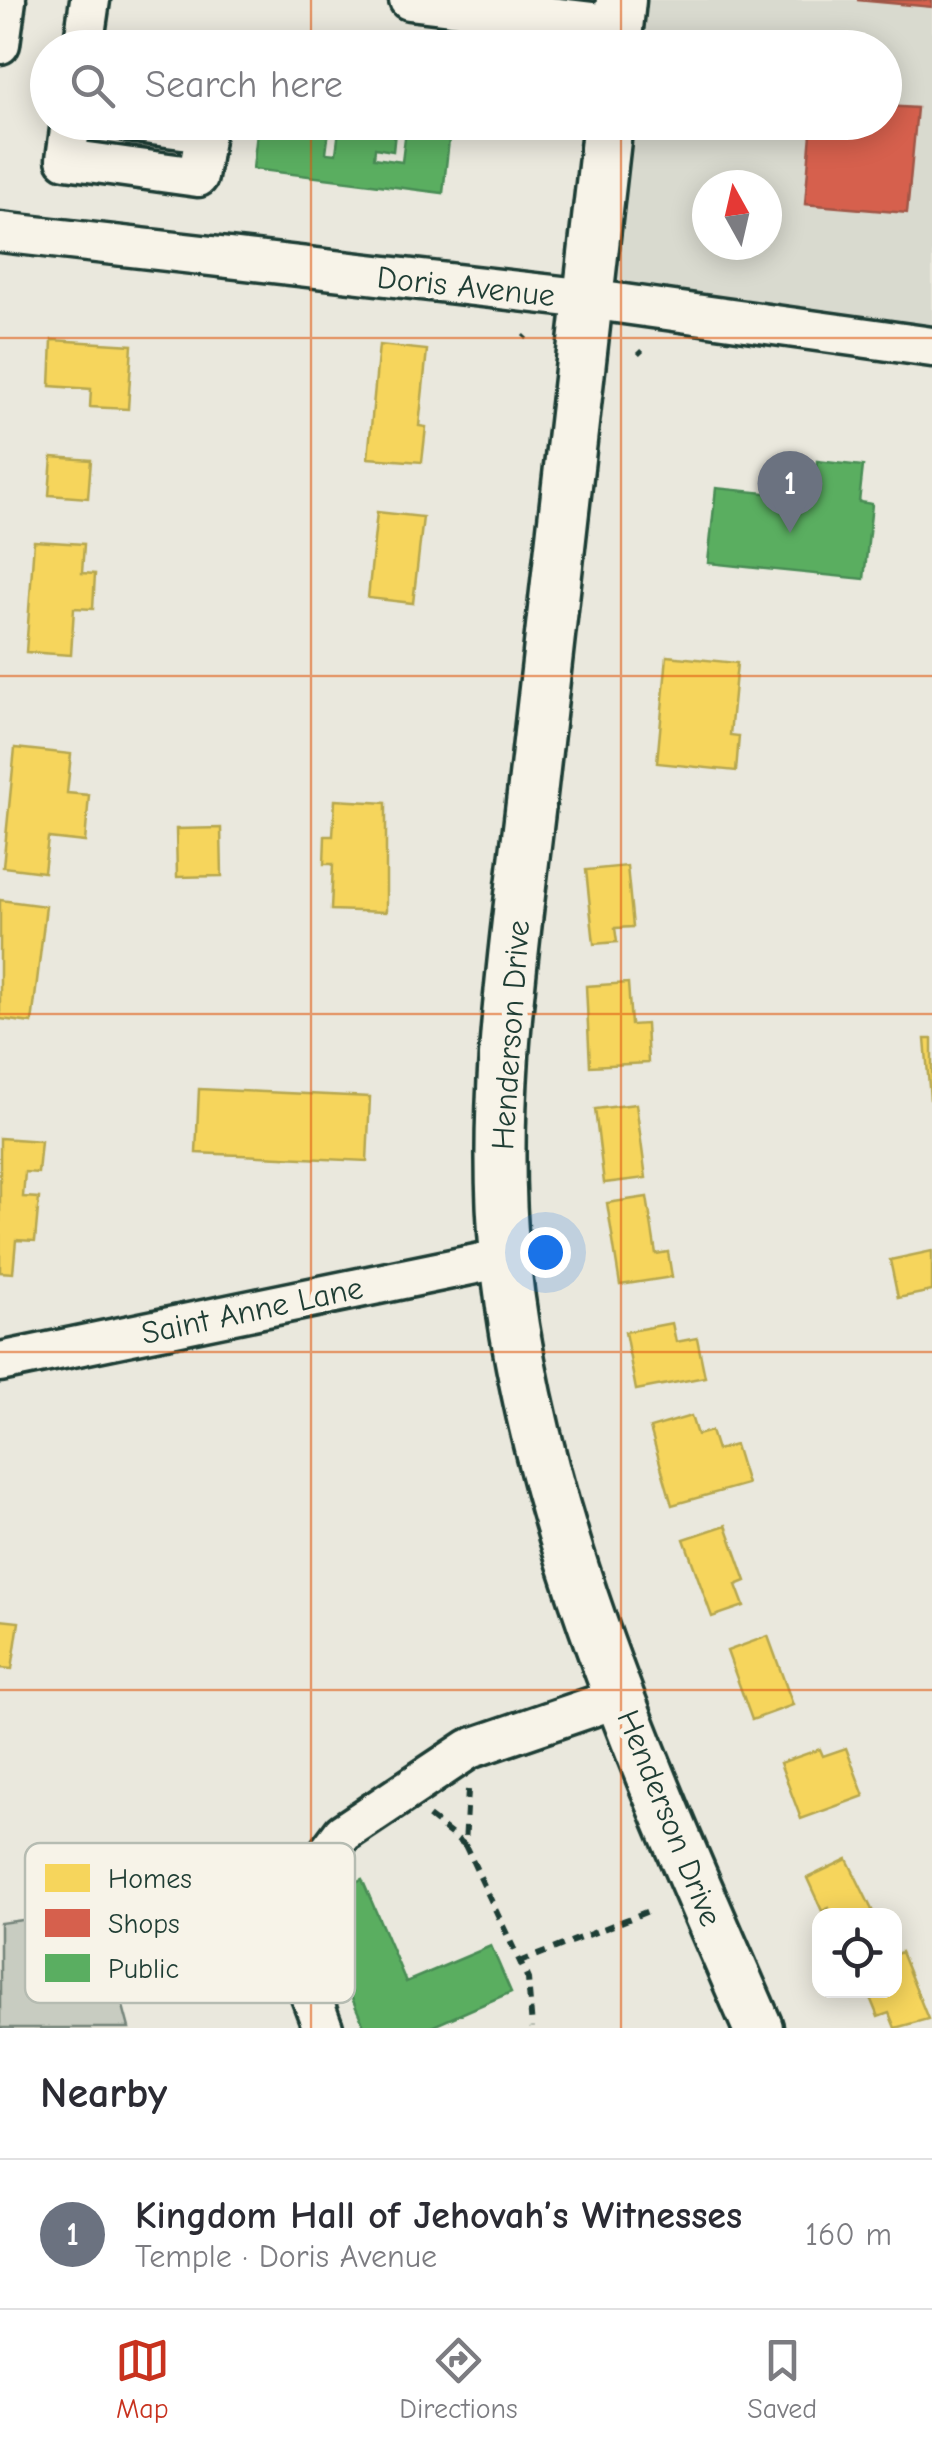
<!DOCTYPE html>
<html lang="en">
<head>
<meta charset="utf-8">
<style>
	body { margin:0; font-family:"Comic Neue",sans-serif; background:#f7f7f7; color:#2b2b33 }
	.controls { position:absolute; right:30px; bottom:30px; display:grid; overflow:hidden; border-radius:20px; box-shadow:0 5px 25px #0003 }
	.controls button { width:90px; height:90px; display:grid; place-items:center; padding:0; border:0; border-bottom:2px solid #e1e1e2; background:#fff; color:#2b2b33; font:50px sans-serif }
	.compass { position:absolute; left:692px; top:170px; width:90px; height:90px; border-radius:50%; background:#fff; box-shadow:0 5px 25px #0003; rotate:352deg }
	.you { position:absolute; left:545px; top:1252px; width:35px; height:35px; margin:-25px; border:8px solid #fff; border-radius:50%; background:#1a73e8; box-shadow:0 0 0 15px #1a73e833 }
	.badge { display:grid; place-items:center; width:65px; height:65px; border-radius:50%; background:#c8321e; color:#fff; font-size:32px; font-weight:700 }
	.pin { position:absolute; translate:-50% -82px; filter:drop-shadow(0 2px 5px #0008) }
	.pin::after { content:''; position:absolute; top:52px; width:35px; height:30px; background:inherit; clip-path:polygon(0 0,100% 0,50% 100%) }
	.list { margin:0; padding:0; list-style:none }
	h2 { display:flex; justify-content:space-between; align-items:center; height:130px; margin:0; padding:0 40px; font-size:42px }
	h2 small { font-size:32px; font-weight:400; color:#7c7c81 }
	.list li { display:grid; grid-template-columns:65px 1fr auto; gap:30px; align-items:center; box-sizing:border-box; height:150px; padding:0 40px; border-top:2px solid #e1e1e2 }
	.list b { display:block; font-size:38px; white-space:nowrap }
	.list p { margin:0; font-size:32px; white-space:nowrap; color:#7c7c81 }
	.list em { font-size:32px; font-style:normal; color:#7c7c81 }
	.icon { flex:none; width:55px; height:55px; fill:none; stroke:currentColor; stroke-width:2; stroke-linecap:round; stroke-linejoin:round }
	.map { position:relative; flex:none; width:932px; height:2028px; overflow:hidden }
	.search { position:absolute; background:#fff; box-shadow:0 5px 25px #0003; left:30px; right:30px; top:30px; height:110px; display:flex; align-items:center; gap:25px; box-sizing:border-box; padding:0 35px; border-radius:55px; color:#7c7c81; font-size:38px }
	.sheet { height:280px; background:#fff }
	nav { display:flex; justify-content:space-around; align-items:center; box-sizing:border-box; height:140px; border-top:2px solid #e1e1e2; background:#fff; font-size:28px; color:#7c7c81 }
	nav a { display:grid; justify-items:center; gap:5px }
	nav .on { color:#c8321e }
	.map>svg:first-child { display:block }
</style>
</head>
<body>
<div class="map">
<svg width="932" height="2028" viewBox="0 0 932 2028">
	<rect width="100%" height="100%" fill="#eae8dd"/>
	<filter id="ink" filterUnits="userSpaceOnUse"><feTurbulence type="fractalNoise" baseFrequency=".01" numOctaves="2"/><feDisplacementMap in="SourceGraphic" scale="20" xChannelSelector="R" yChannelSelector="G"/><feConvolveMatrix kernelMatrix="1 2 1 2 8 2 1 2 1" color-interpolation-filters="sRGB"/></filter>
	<g filter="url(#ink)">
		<path fill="#d9dacf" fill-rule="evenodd" d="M621 0H932V347L588 299 608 123 884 122V48L616 47ZM707 185H767V245H707Z"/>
		<polygon fill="#c8ccc1" stroke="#74847a" stroke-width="2.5" points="97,1910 129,2028 0,2028 0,1923"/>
		<g fill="#f6d55c" stroke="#b6a750" stroke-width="2.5">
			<polygon points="52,340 132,345 128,409 90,407 91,389 50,386"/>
			<polygon points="379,345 427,350 419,426 426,427 422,462 368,458"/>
			<polygon points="52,457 91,460 88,498 49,495"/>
			<polygon points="377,512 423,517 413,603 368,598"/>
			<polygon points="34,541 84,544 82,573 95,574 93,609 74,608 71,655 26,652"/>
			<polygon points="667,656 737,663 730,735 739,736 736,771 657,763"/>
			<polygon points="15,748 71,754 67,793 89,795 85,842 48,838 44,872 3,867"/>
			<polygon points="335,800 386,803 386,912 331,910 333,864 324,864 325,836 333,836"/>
			<polygon points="221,828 222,876 177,877 176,829"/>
			<polygon points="627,866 633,927 615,928 617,942 594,944 586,870"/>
			<polygon points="0,900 46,906 32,1023 0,1019"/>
			<polygon points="628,983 631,1025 646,1024 648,1063 590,1066 586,986"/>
			<polygon points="925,1039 932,1039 932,1099 930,1099"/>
			<polygon points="199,1089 370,1097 367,1161 196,1153"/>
			<polygon points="636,1104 646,1178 604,1183 595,1109"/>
			<polygon points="0,1138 41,1141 38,1173 25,1172 23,1197 39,1198 35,1241 16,1240 13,1273 0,1272"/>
			<polygon points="647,1197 656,1254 668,1252 672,1277 620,1285 607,1203"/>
			<polygon points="932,1251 932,1291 898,1298 890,1260"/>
			<polygon points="672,1323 676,1342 697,1338 705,1377 636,1390 625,1332"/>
			<polygon points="691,1416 697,1435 711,1431 717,1450 735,1445 747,1484 672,1505 650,1428"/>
			<polygon points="726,1525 746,1581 736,1585 744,1606 712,1617 684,1539"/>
			<polygon points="0,1620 19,1622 12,1669 0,1668"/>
			<polygon points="768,1636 793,1705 752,1720 727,1651"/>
			<polygon points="846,1748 864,1796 801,1819 780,1763 820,1749 823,1756"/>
			<polygon points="847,1859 875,1916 832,1916 829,1908 822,1911 807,1878"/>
			<polygon points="901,1952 928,2019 895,2028 889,2013 878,2017 867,1990 894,1990 894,1955"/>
		</g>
		<g fill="#d6604d" stroke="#9f5646" stroke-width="2.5">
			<polygon points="857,0 932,0 932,7"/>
			<polygon points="884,106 917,108 907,213 805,204 812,122 884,122"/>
		</g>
		<g fill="#5aae61" stroke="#488c54" stroke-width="2.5">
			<polygon points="272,122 330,122 326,153 336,154 340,122 396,122 393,151 375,148 374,158 402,162 407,122 451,122 443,193 253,169 258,124"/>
			<polygon points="817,461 863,466 859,502 872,504 864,579 708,563 716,488 813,498"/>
			<polygon points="362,1879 406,1982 491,1946 511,1992 429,2028 365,2028 310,1902"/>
		</g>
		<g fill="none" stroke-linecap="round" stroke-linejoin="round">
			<g stroke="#1f3d34" stroke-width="45">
				<g id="minor">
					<polyline points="409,0 618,25"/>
					<polyline points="0,44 6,0"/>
					<polyline points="83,48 90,0"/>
					<polyline points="71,122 66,159 198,177 205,132 129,122"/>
					<polyline points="0,232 588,299 932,347"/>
					<polyline points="0,1362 505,1258"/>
					<polyline points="323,2028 300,1967 289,1905 343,1833 469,1749 621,1697"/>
				</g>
			</g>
			<g stroke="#1f3d34" stroke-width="55">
				<g id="major">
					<polyline points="616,48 621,0"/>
					<path d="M608 122C583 344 558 565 533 786 515 943 490 1099 505 1256 530 1518 654 1788 758 2028"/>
				</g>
			</g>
			<g stroke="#1f3d34" stroke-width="6" stroke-dasharray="10 8" stroke-linecap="butt">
				<polyline points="524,338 526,336"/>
				<polyline points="639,351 642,354"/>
				<polyline points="468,1790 465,1845 528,1979 532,2028"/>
				<polyline points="429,1817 465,1845"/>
				<polyline points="520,1962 651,1910"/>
			</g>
			<use href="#minor" stroke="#f7f3e8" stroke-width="38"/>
			<use href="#major" stroke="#f7f3e8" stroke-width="48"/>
		</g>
	</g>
	<path fill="none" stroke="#de580e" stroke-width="2.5" stroke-opacity="0.55" d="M311 0V48M621 0V48M311 122V2028M621 122V2028M0 338H932M0 676H932M0 1014H932M0 1352H932M0 1690H932"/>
	<g text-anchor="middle" stroke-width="10" stroke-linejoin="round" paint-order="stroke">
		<g font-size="32" fill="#1f3d34" stroke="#f7f3e8">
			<text transform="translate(466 286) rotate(6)" y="11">Doris Avenue</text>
			<text transform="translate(510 1035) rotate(-86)" y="11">Henderson Drive</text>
			<text transform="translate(252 1310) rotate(-12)" y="11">Saint Anne Lane</text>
			<text transform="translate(670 1818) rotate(68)" y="11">Henderson Drive</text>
		</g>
	</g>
	<rect x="25" y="1843" width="330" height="160" rx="15" fill="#f7f3e8" stroke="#b6bcb2" stroke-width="2.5"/>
	<rect x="45" y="1864" width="45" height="28" fill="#f6d55c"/>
	<rect x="45" y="1909" width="45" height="28" fill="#d6604d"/>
	<rect x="45" y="1954" width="45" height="28" fill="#5aae61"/>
	<g font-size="28" fill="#1f3d34">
		<text x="108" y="1888">Homes</text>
		<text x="108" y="1933">Shops</text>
		<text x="108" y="1978">Public</text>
	</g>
</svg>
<div class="controls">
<button><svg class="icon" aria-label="locate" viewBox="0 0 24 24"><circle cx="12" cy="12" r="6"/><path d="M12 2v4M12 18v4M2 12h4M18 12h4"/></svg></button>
</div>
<svg class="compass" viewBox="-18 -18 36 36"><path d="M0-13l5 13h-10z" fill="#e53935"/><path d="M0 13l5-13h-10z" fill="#7c7c81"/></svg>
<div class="you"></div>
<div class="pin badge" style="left:790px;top:533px;background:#6b7280">1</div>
<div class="search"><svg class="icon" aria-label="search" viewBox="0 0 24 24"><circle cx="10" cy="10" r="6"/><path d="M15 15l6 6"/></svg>Search here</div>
</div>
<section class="sheet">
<h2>Nearby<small></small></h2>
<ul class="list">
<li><span class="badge" style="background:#6b7280">1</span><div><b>Kingdom Hall of Jehovah’s Witnesses</b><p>Temple · Doris Avenue</p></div><em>160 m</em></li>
</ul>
</section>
<nav>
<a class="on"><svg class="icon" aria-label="map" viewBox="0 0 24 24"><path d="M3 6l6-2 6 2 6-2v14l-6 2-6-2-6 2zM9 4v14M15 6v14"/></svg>Map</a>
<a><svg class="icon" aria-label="directions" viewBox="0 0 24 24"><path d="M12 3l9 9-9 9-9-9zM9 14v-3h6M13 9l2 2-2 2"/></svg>Directions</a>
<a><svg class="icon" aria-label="saved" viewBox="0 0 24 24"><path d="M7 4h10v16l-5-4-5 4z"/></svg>Saved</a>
</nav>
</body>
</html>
